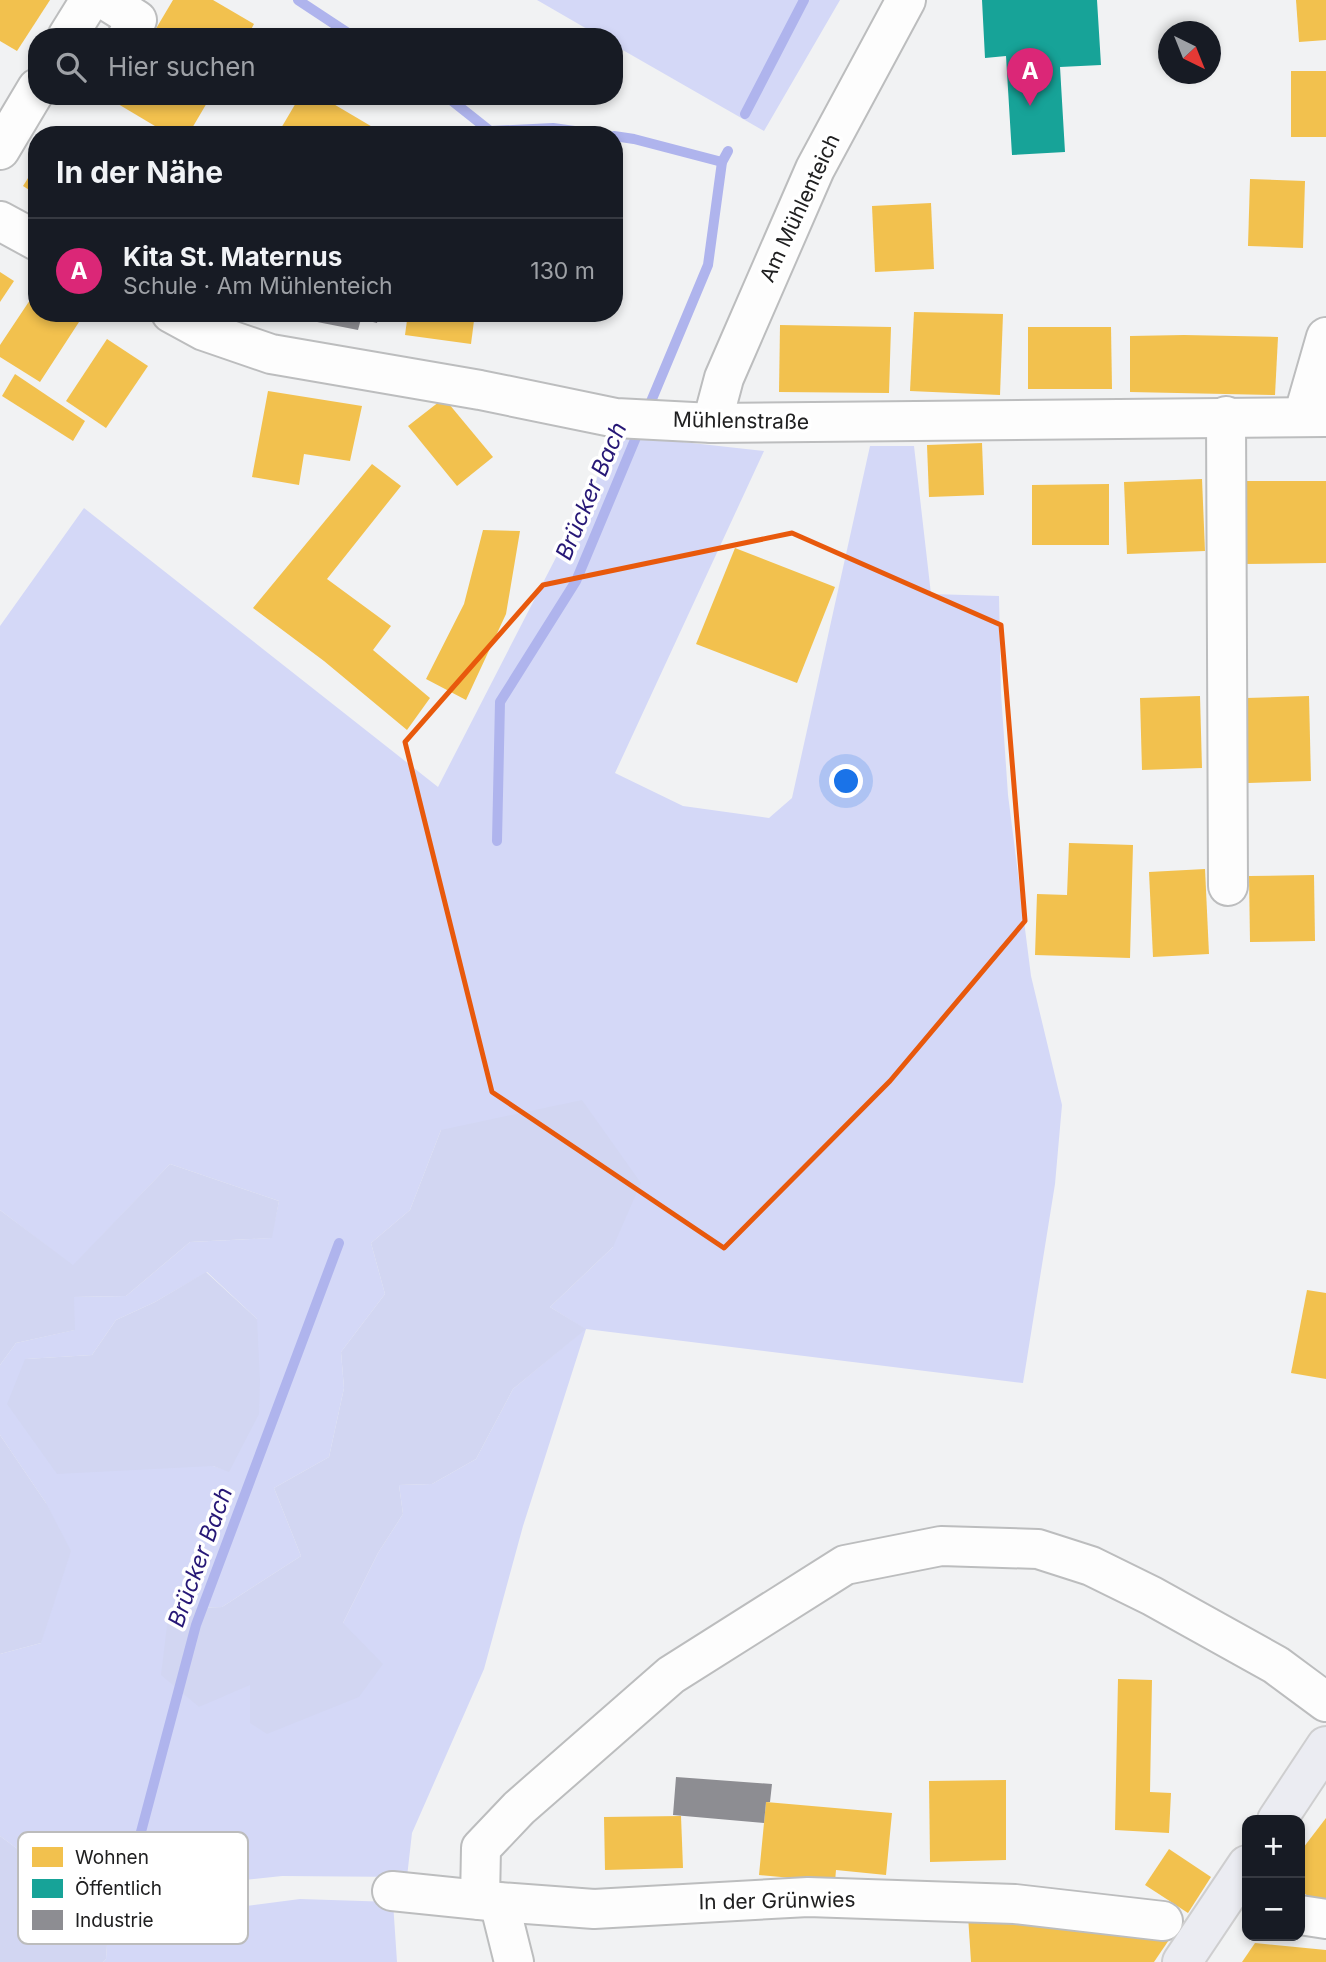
<!DOCTYPE html>
<html lang="de">
<head>
<meta charset="utf-8">
<style>
	body { margin:0; font-family:Inter,sans-serif; background:#20242c; color:#f1f3f6 }
	.controls { position:absolute; right:21px; bottom:21px; display:grid; overflow:hidden; border-radius:14px; box-shadow:0 4px 10px #0003 }
	.controls button { width:63px; height:63px; display:grid; place-items:center; padding:0; border:0; border-bottom:2px solid #363941; background:#171b24; color:#f1f3f6; font:35px sans-serif }
	.compass { position:absolute; left:1158px; top:21px; width:63px; height:63px; border-radius:50%; background:#171b24; box-shadow:0 4px 10px #0003; rotate:137deg }
	.you { position:absolute; left:847px; top:782px; width:24px; height:24px; margin:-18px; border:5px solid #fff; border-radius:50%; background:#1a73e8; box-shadow:0 0 0 10px #1a73e833 }
	.badge { display:grid; place-items:center; width:46px; height:46px; border-radius:50%; background:#db2777; color:#fff; font-size:23px; font-weight:700 }
	.pin { position:absolute; translate:-50% -58px; filter:drop-shadow(0 2px 4px #0008) }
	.pin::after { content:''; position:absolute; top:37px; width:24px; height:21px; background:inherit; clip-path:polygon(0 0,100% 0,50% 100%) }
	.list { margin:0; padding:0; list-style:none }
	h2 { display:flex; justify-content:space-between; align-items:center; height:91px; margin:0; padding:0 28px; font-size:30px }
	h2 small { font-size:23px; font-weight:400; color:#9ea1a6 }
	.list li { display:grid; grid-template-columns:46px 1fr auto; gap:21px; align-items:center; box-sizing:border-box; height:105px; padding:0 28px; border-top:2px solid #363941 }
	.list b { display:block; font-size:26px; white-space:nowrap }
	.list p { margin:0; font-size:23px; white-space:nowrap; color:#9ea1a6 }
	.list em { font-size:23px; font-style:normal; color:#9ea1a6 }
	.icon { flex:none; width:38px; height:38px; fill:none; stroke:currentColor; stroke-width:2; stroke-linecap:round; stroke-linejoin:round }
	.map { position:relative; flex:none; width:1326px; height:1962px; overflow:hidden }
	.search { position:absolute; background:#171b24; box-shadow:0 4px 10px #0003; left:28px; top:28px; width:595px; height:77px; display:flex; align-items:center; gap:18px; box-sizing:border-box; padding:0 24px; border-radius:28px; color:#9ea1a6; font-size:26px }
	.panel { position:absolute; background:#171b24; box-shadow:0 4px 10px #0003; left:28px; top:126px; width:595px; height:196px; border-radius:28px }
	.map>svg:first-child { display:block }
</style>
</head>
<body>
<div class="map">
<svg width="1326" height="1962" viewBox="0 0 1326 1962">
	<rect width="100%" height="100%" fill="#f1f2f3"/>
	<g fill="#d4d8f7" fill-rule="evenodd">
		<polygon points="537,0 840,0 764,131 614,45 614,37 601,37"/>
		<path d="M619 435 764 451 615 773 683 806 769 818 792 798 870 446H914L931 594 999 596 1001 693 1008 795 1031 976 1062 1105 1055 1184 1023 1383 586 1329 523 1526 484 1669 412 1833 407 1877 282 1876 226 1882 170 1908 108 1922 111 1888 126 1844 23 1853 0 1836V1654L41 1643 46 1503 0 1435V1365L16 1343 74 1330V1297L126 1296 190 1242 271 1238 279 1201 170 1164 73 1266 0 1210V626L84 508 438 787ZM441 1130 613 1247 550 1307 585 1329 513 1389 476 1459 432 1484 399 1485 403 1514 378 1553 343 1623 250 1723V1685L170 1609 222 1607 301 1556 274 1488 329 1457 344 1388 341 1352 385 1294 371 1243 410 1210ZM207 1272 257 1319 229 1471 213 1466 26 1359 92 1355 116 1320 155 1302Z"/>
		<polygon points="300,1899 393,1902 397,1962 103,1962 106,1959 107,1943 183,1927 231,1908"/>
	</g>
	<g fill="#d2d6f2">
		<polygon points="582,1100 641,1183 613,1247 550,1307 586,1329 513,1389 476,1459 432,1484 399,1485 403,1514 378,1553 343,1623 383,1664 359,1697 267,1734 250,1723 250,1685 199,1707 161,1675 169,1609 222,1607 301,1556 274,1488 329,1457 344,1388 341,1352 385,1294 371,1243 410,1210 441,1130"/>
		<polygon points="170,1164 279,1201 272,1238 190,1242 126,1296 74,1297 75,1330 16,1343 0,1365 0,1210 73,1265"/>
		<polygon points="206,1272 257,1319 260,1380 259,1414 229,1472 213,1466 57,1474 7,1404 25,1359 92,1355 116,1320 155,1302"/>
		<polygon points="0,1435 46,1503 71,1551 41,1643 0,1654"/>
		<polygon points="0,1836 23,1853 127,1844 111,1888 106,1959 103,1962 0,1962"/>
	</g>
	<g fill="#f2c14e">
		<polygon points="0,0 50,0 17,51 0,41"/>
		<polygon points="173,0 213,0 254,24 247,37 151,37"/>
		<polygon points="1296,0 1326,0 1326,40 1299,42"/>
		<rect x="1291" y="71" width="35" height="66"/>
		<polygon points="116,96 211,96 188,135 170,135 113,101"/>
		<polygon points="300,96 320,96 386,135 277,135"/>
		<polygon points="37,164 37,195 23,186"/>
		<polygon points="1250,179 1305,181 1303,248 1248,246"/>
		<polygon points="931,203 934,269 875,272 872,206"/>
		<polygon points="0,272 14,281 0,302"/>
		<polygon points="34,294 37,296 37,313 65,313 79,322 40,382 0,357 0,345"/>
		<polygon points="914,312 1003,314 1000,395 910,391"/>
		<polygon points="408,313 475,313 471,344 405,335"/>
		<polygon points="780,325 891,327 889,393 779,392"/>
		<polygon points="1028,327 1111,327 1112,389 1028,389"/>
		<polygon points="1184,335 1278,337 1275,395 1130,392 1130,336"/>
		<polygon points="107,339 148,366 106,428 66,401"/>
		<polygon points="15,374 85,421 73,441 2,396"/>
		<polygon points="268,391 362,406 350,461 304,454 299,485 252,477"/>
		<polygon points="444,398 493,457 457,486 408,426"/>
		<polygon points="982,443 984,495 929,497 927,445"/>
		<polygon points="372,464 401,486 327,579 391,626 373,650 430,698 407,730 324,661 253,608"/>
		<polygon points="1202,479 1205,551 1127,554 1124,482"/>
		<polygon points="1240,481 1326,481 1326,563 1242,564"/>
		<polygon points="1109,484 1109,545 1032,545 1032,485"/>
		<polygon points="483,530 520,531 506,614 466,700 426,679 464,604"/>
		<polygon points="735,548 835,587 797,683 696,644"/>
		<polygon points="1200,696 1202,768 1142,770 1140,698"/>
		<polygon points="1309,696 1311,781 1248,783 1246,698"/>
		<polygon points="1069,843 1133,845 1130,958 1035,955 1037,894 1067,895"/>
		<polygon points="1205,869 1209,954 1153,957 1149,872"/>
		<polygon points="1314,875 1315,941 1250,942 1249,876"/>
		<polygon points="1307,1290 1326,1293 1326,1379 1291,1373"/>
		<polygon points="1118,1679 1152,1680 1150,1792 1171,1793 1169,1833 1115,1830"/>
		<polygon points="1006,1780 1006,1860 930,1862 929,1781"/>
		<polygon points="766,1802 892,1813 886,1875 836,1870 835,1882 759,1875"/>
		<polygon points="681,1816 683,1868 605,1870 604,1817"/>
		<polygon points="1326,1818 1326,1910 1300,1890 1300,1852"/>
		<polygon points="1169,1849 1211,1877 1188,1913 1145,1885"/>
		<polygon points="968,1915 1173,1934 1154,1962 971,1962"/>
		<polygon points="1255,1943 1326,1950 1326,1962 1242,1962"/>
	</g>
	<polygon fill="#17a398" points="982,0 1097,0 1101,65 1060,67 1065,152 1012,155 1006,56 985,58"/>
	<g fill="#8d8d92">
		<polygon points="313,313 379,313 377,323 361,319 358,330 312,321"/>
		<polygon points="676,1777 772,1784 770,1802 766,1802 764,1823 673,1815"/>
	</g>
	<g fill="none" stroke-linecap="round" stroke-linejoin="round">
		<g stroke="#afb4ed" stroke-width="10">
			<polyline points="298,0 354,37"/>
			<polyline points="446,96 490,131 553,128 603,135"/>
			<polyline points="745,114 804,0"/>
			<polyline points="614,136 634,139 722,162"/>
			<polyline points="497,841 500,702 576,581 708,265 722,162 728,151"/>
			<polyline points="125,1892 196,1625 339,1243"/>
		</g>
		<g stroke="#bcbdbe" stroke-width="42">
			<g id="minor">
				<polyline points="105,0 137,20 127,37"/>
				<polyline points="67,37 90,0"/>
				<polyline points="0,150 37,88"/>
				<polyline points="0,221 37,241"/>
				<polyline points="171,313 204,331 271,354 480,390 616,418 712,423 1326,417"/>
				<polyline points="1226,416 1228,886"/>
				<polyline points="1303,417 1326,337"/>
				<polyline points="712,423 724,378 815,169 906,0"/>
				<polyline points="392,1891 499,1902 594,1909 808,1897 1015,1904 1163,1921"/>
				<polyline points="480,1900 481,1848 519,1808 671,1675 845,1565 941,1546 1038,1549 1091,1566 1152,1596 1276,1665 1326,1702"/>
				<polyline points="499,1902 514,1962"/>
				<polyline points="1300,1915 1326,1919"/>
			</g>
		</g>
		<g stroke="#cececf" stroke-width="42">
			<g id="major">
				<polyline points="1277,1820 1326,1746"/>
				<polyline points="1182,1962 1247,1865"/>
			</g>
		</g>
		<use href="#minor" stroke="#fdfdfd" stroke-width="38"/>
		<use href="#major" stroke="#ebecf2" stroke-width="38"/>
	</g>
	<path fill="none" stroke="#e8590c" stroke-width="5" stroke-linejoin="round" d="M792 533 1001 625 1025 921 890 1081 724 1248 492 1092 405 742 543 585Z"/>
	<g text-anchor="middle" stroke-width="7" stroke-linejoin="round" paint-order="stroke">
		<g font-size="21" fill="#202021" stroke="#fff">
			<text transform="translate(800 208) rotate(-65)" y="7">Am Mühlenteich</text>
			<text transform="translate(741 421) rotate(1)" y="7">Mühlenstraße</text>
			<text transform="translate(777 1901) rotate(-1)" y="7">In der Grünwies</text>
		</g>
		<g font-size="23" font-style="italic" fill="#261776" stroke="#fff">
			<text transform="translate(591 491) rotate(-67)" y="8">Brücker Bach</text>
			<text transform="translate(200 1557) rotate(-70)" y="8">Brücker Bach</text>
		</g>
	</g>
	<rect x="18" y="1832" width="230" height="112" rx="10" fill="#fff" stroke="#bcbcbc" stroke-width="2"/>
	<rect x="32" y="1847" width="31" height="20" fill="#f2c14e"/>
	<rect x="32" y="1879" width="31" height="19" fill="#17a398"/>
	<rect x="32" y="1910" width="31" height="20" fill="#8d8d92"/>
	<g font-size="19" fill="#202021">
		<text x="75" y="1864">Wohnen</text>
		<text x="75" y="1895">Öffentlich</text>
		<text x="75" y="1927">Industrie</text>
	</g>
</svg>
<div class="controls">
<button>+</button>
<button>−</button>
</div>
<svg class="compass" viewBox="-18 -18 36 36"><path d="M0-13l5 13h-10z" fill="#e53935"/><path d="M0 13l5-13h-10z" fill="#9ea1a6"/></svg>
<div class="you"></div>
<div class="pin badge" style="left:1030px;top:106px">A</div>
<div class="search"><svg class="icon" aria-label="search" viewBox="0 0 24 24"><circle cx="10" cy="10" r="6"/><path d="M15 15l6 6"/></svg>Hier suchen</div>
<section class="panel">
<h2>In der Nähe<small></small></h2>
<ul class="list">
<li><span class="badge">A</span><div><b>Kita St. Maternus</b><p>Schule · Am Mühlenteich</p></div><em>130 m</em></li>
</ul>
</section>
</div>
</body>
</html>
